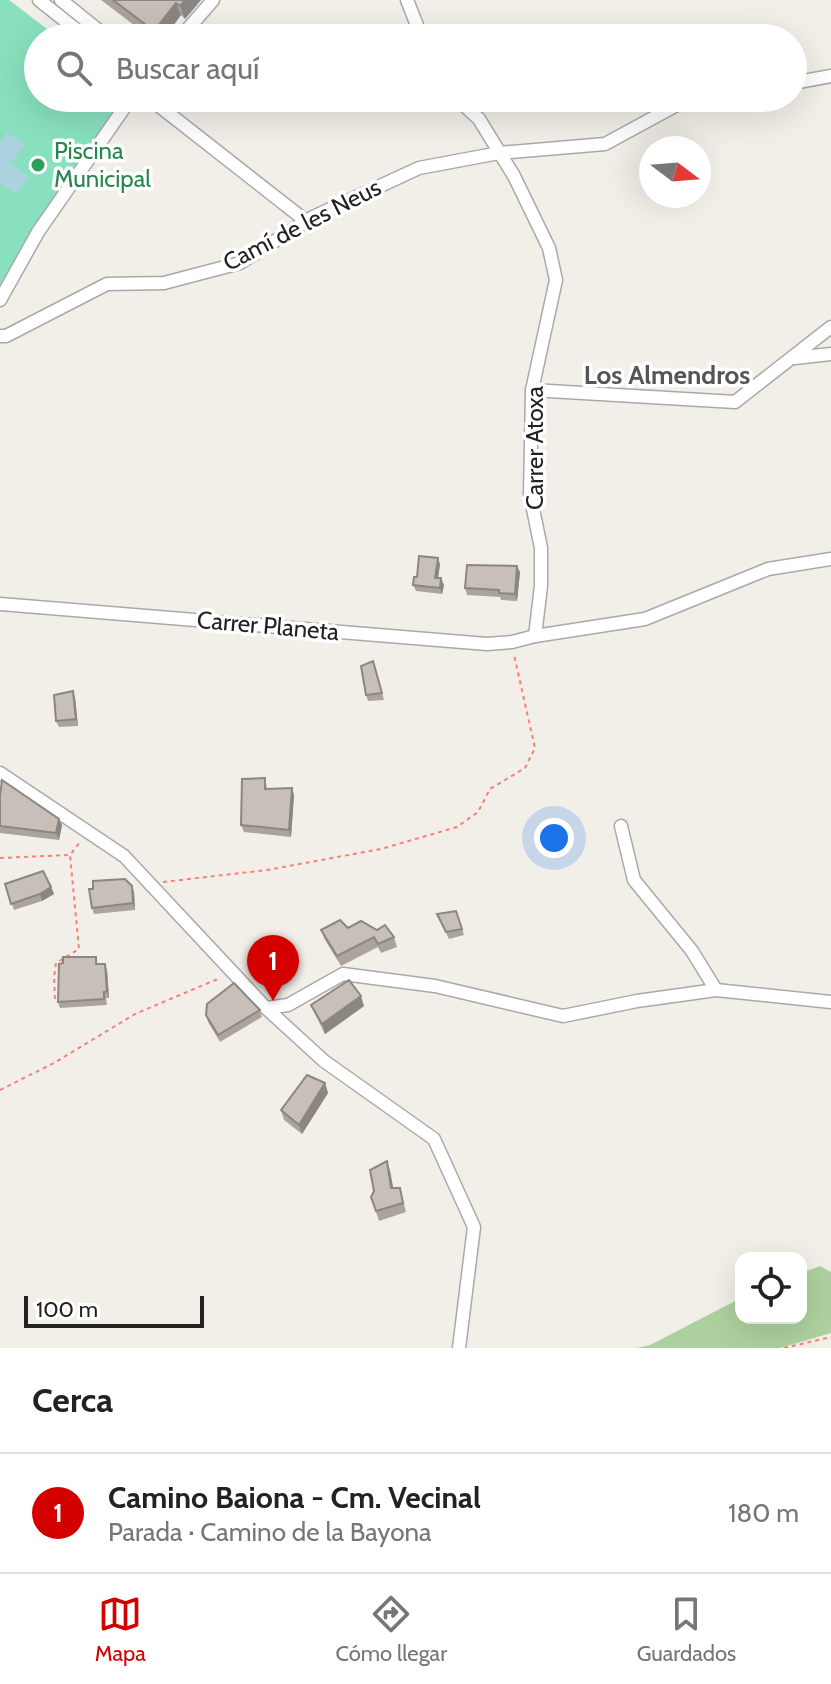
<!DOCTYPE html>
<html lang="es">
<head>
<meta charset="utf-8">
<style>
	body { margin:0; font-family:Cabin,sans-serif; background:#f6f6f6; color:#222 }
	.controls { position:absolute; right:24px; bottom:24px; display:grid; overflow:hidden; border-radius:16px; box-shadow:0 8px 32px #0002 }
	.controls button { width:72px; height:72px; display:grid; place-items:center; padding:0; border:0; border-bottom:2px solid #e0e0e0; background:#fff; color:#222; font:40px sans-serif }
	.compass { position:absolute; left:639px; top:136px; width:72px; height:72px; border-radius:50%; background:#fff; box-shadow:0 8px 32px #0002; rotate:106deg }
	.scale { position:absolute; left:24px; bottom:20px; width:180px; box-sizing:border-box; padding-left:8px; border:4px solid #222; border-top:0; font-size:22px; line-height:28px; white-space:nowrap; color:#222; -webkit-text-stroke:6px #fff; paint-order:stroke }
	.you { position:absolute; left:554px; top:838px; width:28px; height:28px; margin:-20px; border:6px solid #fff; border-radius:50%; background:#1a73e8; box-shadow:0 0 0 12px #1a73e833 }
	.badge { display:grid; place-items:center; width:52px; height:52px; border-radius:50%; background:#d40000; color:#fff; font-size:26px; font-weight:700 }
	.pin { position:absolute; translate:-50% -66px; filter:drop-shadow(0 2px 4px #0008) }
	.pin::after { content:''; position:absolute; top:42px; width:28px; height:24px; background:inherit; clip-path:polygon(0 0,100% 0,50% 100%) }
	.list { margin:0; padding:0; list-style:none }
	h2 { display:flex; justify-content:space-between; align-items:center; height:104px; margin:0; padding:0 32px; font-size:34px }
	h2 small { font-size:26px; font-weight:400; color:#767676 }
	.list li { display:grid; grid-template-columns:52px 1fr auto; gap:24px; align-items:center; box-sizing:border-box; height:120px; padding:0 32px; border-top:2px solid #e0e0e0 }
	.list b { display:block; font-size:30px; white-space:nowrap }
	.list p { margin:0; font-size:26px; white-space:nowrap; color:#767676 }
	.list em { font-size:26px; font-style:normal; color:#767676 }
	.icon { flex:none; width:44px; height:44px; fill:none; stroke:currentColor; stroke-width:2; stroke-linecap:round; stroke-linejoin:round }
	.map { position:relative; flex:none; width:831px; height:1348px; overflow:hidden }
	.search { position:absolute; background:#fff; box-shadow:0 8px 32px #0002; left:24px; right:24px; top:24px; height:88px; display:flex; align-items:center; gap:20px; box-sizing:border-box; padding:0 28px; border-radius:44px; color:#767676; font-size:30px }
	.sheet { height:224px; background:#fff }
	nav { display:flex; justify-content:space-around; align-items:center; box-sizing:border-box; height:112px; border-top:2px solid #e0e0e0; background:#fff; font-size:22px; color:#767676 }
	nav a { display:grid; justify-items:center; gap:4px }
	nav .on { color:#d40000 }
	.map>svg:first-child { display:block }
</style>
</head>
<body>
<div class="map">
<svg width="831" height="1348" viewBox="0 0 831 1348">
	<rect width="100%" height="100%" fill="#f2efe9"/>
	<polygon fill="#add19e" points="820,1266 831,1272 831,1333 780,1348 636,1348 650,1345 741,1298 741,1318 801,1318 801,1273"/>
	<polygon fill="#88e0be" points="0,0 9,0 59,38 38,38 38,98 131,98 0,300"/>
	<polygon fill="#aad3df" points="7,132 25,145 11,163 29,177 16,194 0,183 0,142"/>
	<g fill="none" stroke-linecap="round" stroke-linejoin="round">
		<g stroke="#a9a9a9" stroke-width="15">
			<g id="minor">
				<polyline points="39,0 87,38"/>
				<polyline points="61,0 108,38"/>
				<polyline points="407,0 422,38"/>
				<polyline points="180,38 213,0"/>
				<polyline points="793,83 831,76"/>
				<polyline points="149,98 306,221"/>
				<polyline points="456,98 479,119 514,176 549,248 556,280 532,390 530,494 541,548 541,586 535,636"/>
				<polyline points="0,300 38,232 131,98"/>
				<polyline points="0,336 6,336 107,284 164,283 240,263 313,217 419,168 499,153 605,144 686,100 699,98"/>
				<polyline points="795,358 831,354"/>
				<polyline points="532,390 735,402 831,327"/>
				<polyline points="0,604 487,644 512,642 535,636 645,619 768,569 831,559"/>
				<polyline points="0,773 124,856 266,1008 324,1061 434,1139 474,1227 459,1348"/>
				<polyline points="621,826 634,880 692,951 716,990"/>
				<polyline points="266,1008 288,1005 343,974 435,986 563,1016 637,1001 716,990 831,1002"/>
			</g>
		</g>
		<g stroke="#fa8072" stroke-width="2" stroke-dasharray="4 4" stroke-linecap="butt">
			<polyline points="0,858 68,855"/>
			<polyline points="163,882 267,870 381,849 457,827 478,812 490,789 525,768 535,748 514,655"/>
			<polyline points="55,999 54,977 56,963 79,949 70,855 80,842"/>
			<polyline points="0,1090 54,1063 135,1014 220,978"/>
			<polyline points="784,1348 831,1337"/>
		</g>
		<use href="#minor" stroke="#fff" stroke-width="12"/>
	</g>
	<g fill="#aba49e">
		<polygon points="101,0 201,0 185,19 181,15 164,38 151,38"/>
		<polygon points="440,564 438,578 444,585 442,594 416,591 413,585 417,577"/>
		<polygon points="520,572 517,601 501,600 500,597 467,595 465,588"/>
		<polygon points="375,668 384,700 368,701 366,695"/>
		<polygon points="73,691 75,698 78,726 59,727 56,721"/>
		<polygon points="265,778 267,789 292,788 294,795 291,837 244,832 241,825"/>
		<polygon points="0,796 59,819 62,825 59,840 0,833"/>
		<polygon points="5,884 51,887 54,894 42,901 14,910"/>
		<polygon points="132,886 134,892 135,910 94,914 92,908"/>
		<polygon points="456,911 464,935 449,939 437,914"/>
		<polygon points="321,930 377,930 394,937 397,947 381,953 378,947 341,966 325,940"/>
		<polygon points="98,964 107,970 109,998 106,998 107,1005 60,1008 58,1002"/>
		<polygon points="311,1005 364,1006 325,1034 315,1014"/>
		<polygon points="260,1010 262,1017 220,1042 208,1022 206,1015"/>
		<polygon points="325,1083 328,1093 302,1134 284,1120 281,1110"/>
		<polygon points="390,1171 393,1188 400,1188 406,1212 379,1221 371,1197"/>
	</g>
	<g fill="#8b8681">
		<polygon points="185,0 201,0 185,19 180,6"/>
		<polygon points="176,3 181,15 164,38 157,38 154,31"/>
		<polygon points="438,558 440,564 437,585 435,578"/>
		<polygon points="517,566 520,572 517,601 515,594"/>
		<polygon points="441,578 444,585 442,594 440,588"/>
		<polygon points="73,691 75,698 78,726 76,719"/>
		<polygon points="292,788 294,795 291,837 289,830"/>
		<polygon points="59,819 62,825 59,840 56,833"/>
		<polygon points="132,886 134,892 135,910 133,903"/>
		<polygon points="51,887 54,894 42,901 40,894"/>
		<polygon points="105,964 107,970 109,998 107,991"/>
		<polygon points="361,996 364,1006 325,1034 322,1024"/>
		<polygon points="325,1083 328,1093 302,1134 299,1125"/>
		<polygon points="387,1161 390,1171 395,1198 391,1188"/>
	</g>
	<g fill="#c7bfb8" stroke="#8b8681" stroke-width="2">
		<polygon points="113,0 185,0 180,6 176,3 154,31"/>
		<polygon points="419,556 438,558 435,578 441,578 440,588 413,585 414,577 417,577"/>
		<polygon points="467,565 517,566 515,594 499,593 499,590 465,588"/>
		<polygon points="373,661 382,693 366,695 361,666"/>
		<polygon points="73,691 76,719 56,721 54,695"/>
		<polygon points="265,778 265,789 292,788 289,830 241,825 242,779"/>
		<polygon points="2,780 59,819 56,833 0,826 0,796"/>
		<polygon points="43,871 51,887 40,894 11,904 5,884"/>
		<polygon points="125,879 132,886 133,903 92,908 89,889 93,889 93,881"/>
		<polygon points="456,911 462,929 446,932 437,914"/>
		<polygon points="340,920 348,928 361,921 377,930 385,925 394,937 378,944 374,937 337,956 321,930"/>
		<polygon points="63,957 96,957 96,964 105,964 107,991 104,992 104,999 58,1002 59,964 63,963"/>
		<polygon points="349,980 361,996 322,1024 311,1005"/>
		<polygon points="234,983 260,1010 218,1035 206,1015 207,1004"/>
		<polygon points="307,1075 325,1083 299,1125 281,1110"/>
		<polygon points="387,1161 391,1188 400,1188 403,1203 376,1211 371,1197 374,1191 370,1170"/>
	</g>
	<circle fill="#2e9e5b" stroke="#fff" stroke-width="3" cx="38" cy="165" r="8"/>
	<g text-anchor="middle" stroke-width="7" stroke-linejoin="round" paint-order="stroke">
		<g font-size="24" fill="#27864d" stroke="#fff" text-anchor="start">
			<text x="54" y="159">Piscina<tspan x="54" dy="28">Municipal</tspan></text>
		</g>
		<g font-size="24" fill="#222" stroke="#fff">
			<text transform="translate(302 225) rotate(-27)" y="8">Camí de les Neus</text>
			<text transform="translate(535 448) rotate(-90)" y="8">Carrer Atoxa</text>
			<text transform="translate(268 626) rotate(5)" y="8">Carrer Planeta</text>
		</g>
		<g font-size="26" font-weight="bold" fill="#555" stroke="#fff">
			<text x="667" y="384">Los Almendros</text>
		</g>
	</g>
</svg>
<div class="controls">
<button><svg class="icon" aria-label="locate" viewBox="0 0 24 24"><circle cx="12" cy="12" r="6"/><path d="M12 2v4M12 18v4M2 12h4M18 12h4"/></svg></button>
</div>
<svg class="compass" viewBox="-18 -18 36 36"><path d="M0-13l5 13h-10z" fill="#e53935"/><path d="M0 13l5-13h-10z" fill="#767676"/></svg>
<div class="scale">100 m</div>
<div class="you"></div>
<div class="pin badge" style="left:273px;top:1001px">1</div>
<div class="search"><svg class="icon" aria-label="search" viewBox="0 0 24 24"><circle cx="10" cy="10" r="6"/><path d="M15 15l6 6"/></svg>Buscar aquí</div>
</div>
<section class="sheet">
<h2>Cerca<small></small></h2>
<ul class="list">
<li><span class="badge">1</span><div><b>Camino Baiona - Cm. Vecinal</b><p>Parada · Camino de la Bayona</p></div><em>180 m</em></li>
</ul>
</section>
<nav>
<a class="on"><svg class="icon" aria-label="map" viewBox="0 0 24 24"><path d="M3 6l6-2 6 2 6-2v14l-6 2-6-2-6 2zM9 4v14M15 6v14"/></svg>Mapa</a>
<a><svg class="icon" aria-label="directions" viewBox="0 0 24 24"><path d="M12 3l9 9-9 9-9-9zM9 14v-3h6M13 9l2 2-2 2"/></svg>Cómo llegar</a>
<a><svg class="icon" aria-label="saved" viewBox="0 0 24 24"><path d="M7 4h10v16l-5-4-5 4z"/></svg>Guardados</a>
</nav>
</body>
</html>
